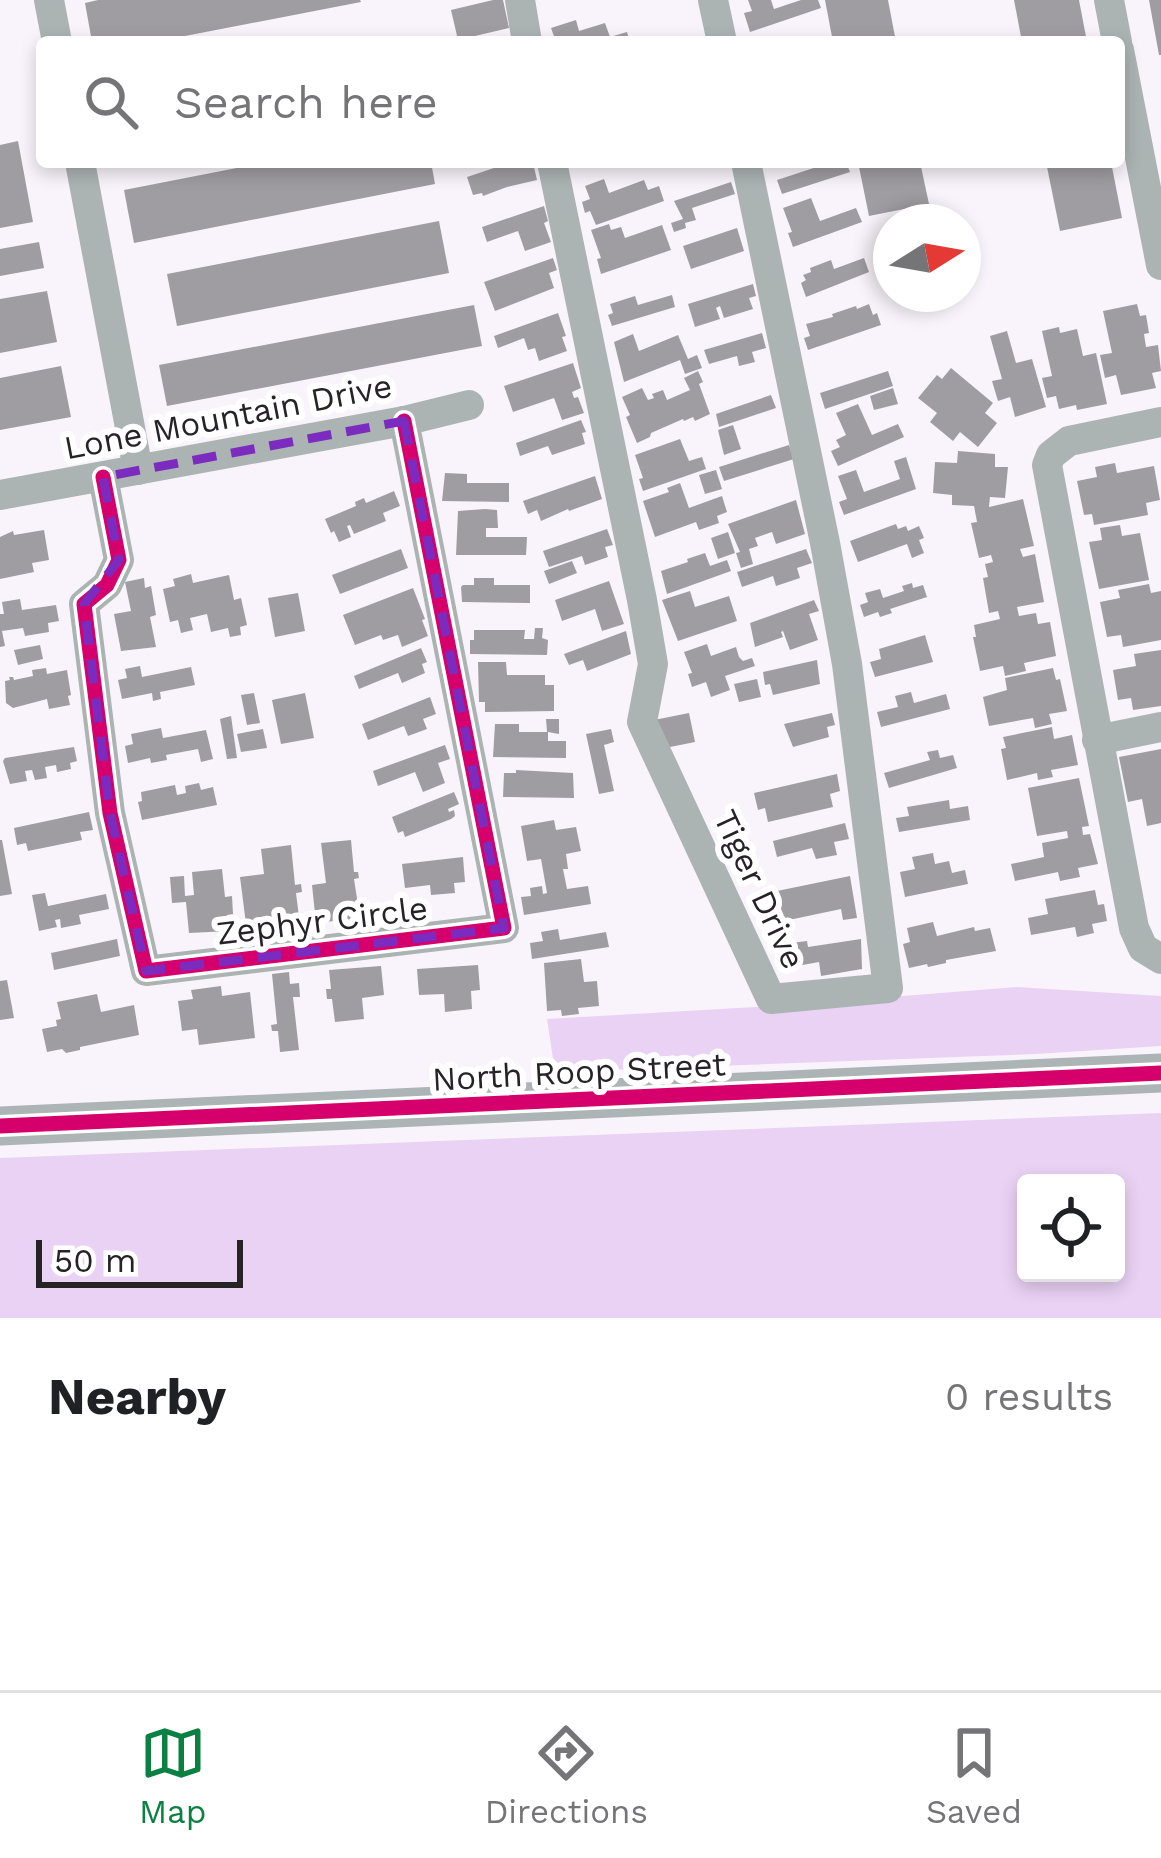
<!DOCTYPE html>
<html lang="en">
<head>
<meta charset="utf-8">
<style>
	body { margin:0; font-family:"Work Sans",sans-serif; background:#f2f2f2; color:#202124 }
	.controls { position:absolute; right:36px; bottom:36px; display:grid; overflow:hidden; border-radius:12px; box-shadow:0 6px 18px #0003 }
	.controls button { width:108px; height:108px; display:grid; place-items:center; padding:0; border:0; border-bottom:3px solid #e0e0e0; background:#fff; color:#202124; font:60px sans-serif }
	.compass { position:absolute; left:873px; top:204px; width:108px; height:108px; border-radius:50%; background:#fff; box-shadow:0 6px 18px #0003; rotate:79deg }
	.scale { position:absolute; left:36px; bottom:30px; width:207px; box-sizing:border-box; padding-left:12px; border:6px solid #262327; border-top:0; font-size:33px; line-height:42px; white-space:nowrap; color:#262327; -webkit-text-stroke:9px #fff; paint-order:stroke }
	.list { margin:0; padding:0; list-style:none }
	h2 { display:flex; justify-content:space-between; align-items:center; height:156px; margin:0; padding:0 48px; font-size:51px }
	h2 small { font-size:39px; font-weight:400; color:#757577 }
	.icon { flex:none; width:66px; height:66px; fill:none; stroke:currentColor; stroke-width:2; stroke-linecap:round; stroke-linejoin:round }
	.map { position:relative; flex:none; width:1161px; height:1318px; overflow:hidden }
	.search { position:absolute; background:#fff; box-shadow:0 6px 18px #0003; left:36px; right:36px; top:36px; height:132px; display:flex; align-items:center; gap:30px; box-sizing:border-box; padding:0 42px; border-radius:12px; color:#757577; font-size:45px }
	.sheet { height:372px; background:#fff }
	nav { display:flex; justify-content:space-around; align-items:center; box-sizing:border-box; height:168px; border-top:3px solid #e0e0e0; background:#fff; font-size:33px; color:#757577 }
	nav a { display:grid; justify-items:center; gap:6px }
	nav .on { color:#0b8043 }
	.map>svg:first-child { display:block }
</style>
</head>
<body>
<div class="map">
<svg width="1161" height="1318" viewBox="0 0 1161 1318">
	<rect width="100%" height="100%" fill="#f9f4fb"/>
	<g fill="#ead2f5" fill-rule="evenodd">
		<polygon points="1017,987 1161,996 1161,1046 1035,1054 555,1072 547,1019 788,1005"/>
		<path d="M1161 1113V1318H0V1158ZM1116 1183V1273H1026V1183Z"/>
	</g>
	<g fill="#a09da2">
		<polygon points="98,0 360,0 361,2 154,42 92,42 85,3"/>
		<polygon points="493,0 503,0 509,28 458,40 451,10"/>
		<polygon points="748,0 771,0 774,9 801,0 818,0 821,8 750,32 744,13 752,11"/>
		<polygon points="825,0 888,0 896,42 833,42"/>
		<polygon points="1014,0 1079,0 1087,42 1022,42"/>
		<polygon points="1149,0 1161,0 1161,55 1159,55"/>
		<polygon points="576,20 579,31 605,23 610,37 627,32 630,42 556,42 551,28"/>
		<polygon points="18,141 33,222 0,228 0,145"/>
		<polygon points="267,162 431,162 435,184 134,243 124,190"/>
		<polygon points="499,162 535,162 537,167 534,167 537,180 507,187 483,196 482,193 473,195 467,177 500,166"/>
		<polygon points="832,162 846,162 850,172 782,194 777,180"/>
		<polygon points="858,162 920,162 929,204 869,216"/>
		<polygon points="1046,162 1111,162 1122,218 1060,231"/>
		<polygon points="604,179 609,193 644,180 648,190 659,186 664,201 596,225 590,211 585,213 582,202 590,199 585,186"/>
		<polygon points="731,182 735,194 692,208 696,220 685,223 686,228 674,232 671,223 683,219 674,201"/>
		<polygon points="811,198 820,221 856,208 862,222 793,247 788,233 792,232 783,208"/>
		<polygon points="544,206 548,221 544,223 551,242 525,251 518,231 487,242 482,227"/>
		<polygon points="439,221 449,273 177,326 167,274"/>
		<polygon points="609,224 611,230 621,227 625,238 662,225 671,250 601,274 597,259 601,258 591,230"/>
		<polygon points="737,228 744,251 691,269 683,246"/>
		<polygon points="39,242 44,268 0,276 0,249"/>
		<polygon points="553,258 557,270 549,273 554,288 495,311 484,282"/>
		<polygon points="864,258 869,272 806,297 801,283 806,280 803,275 811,272 810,268 831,260 834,269"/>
		<polygon points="753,284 756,296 749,298 753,309 724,318 720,306 716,308 720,319 695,327 688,304"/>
		<polygon points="47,291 57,342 0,353 0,299"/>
		<polygon points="672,295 675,307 612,326 608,315 613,313 610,304 635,296 638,305"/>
		<polygon points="869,304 873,315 877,313 881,325 808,350 804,338 810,336 806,324 833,317 832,314 856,306 857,309"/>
		<polygon points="1137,304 1140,316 1146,315 1149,333 1144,334 1146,347 1158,345 1161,371 1152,373 1156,388 1121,395 1116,375 1105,378 1100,355 1112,353 1103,311"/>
		<polygon points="474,305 482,346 167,406 159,365"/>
		<polygon points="558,313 566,336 562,337 567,351 539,361 535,348 528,350 524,338 498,348 494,336"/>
		<polygon points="1059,327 1060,333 1077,329 1083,356 1096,353 1107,404 1077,410 1076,405 1059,409 1056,396 1047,398 1042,378 1052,376 1042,331"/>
		<polygon points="1007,331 1016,363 1032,359 1046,407 1015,417 1010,397 998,401 992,381 1002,379 990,336"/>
		<polygon points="762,333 766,348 752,352 755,362 739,366 737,356 709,364 704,350"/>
		<polygon points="633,334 639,351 678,335 688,359 697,355 702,368 685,374 680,360 624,382 614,342"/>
		<polygon points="573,363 581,388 572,392 574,398 578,397 584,413 562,420 554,398 513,412 504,386"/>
		<polygon points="61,366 71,417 0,430 0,378"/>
		<polygon points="951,368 993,403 985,413 997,423 978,447 960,432 953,441 930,422 937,413 918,398 937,375 942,379"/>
		<polygon points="698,371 703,382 699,384 710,414 695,421 693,417 684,421 683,419 651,433 650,437 637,443 626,417 630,415 622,397 642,388 648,400 654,398 652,394 663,390 667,400 690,390 684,378"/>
		<polygon points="888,371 893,386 825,409 820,393"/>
		<polygon points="893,388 898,404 874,410 870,396"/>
		<polygon points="771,395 776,408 719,427 716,414"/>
		<polygon points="858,404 872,435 898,424 904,437 838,466 831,451 840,447 836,440 846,435 836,413"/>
		<polygon points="581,420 586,432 582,433 585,444 552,455 548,446 520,456 516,443"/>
		<polygon points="733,425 741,449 724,455 718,430"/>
		<polygon points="680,439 689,461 702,457 706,469 643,491 639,479 643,478 635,455"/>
		<polygon points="789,445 794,459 724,481 719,467"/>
		<polygon points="958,451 995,454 995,467 1008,467 1005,498 990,497 989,507 1023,499 1034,546 1020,549 1023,557 1035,554 1044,602 1017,607 1019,616 1036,613 1038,624 1050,622 1056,656 1024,663 1026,671 1005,676 1003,666 980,671 973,637 976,637 974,625 1000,619 998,611 989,613 983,578 988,577 985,564 993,562 991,555 979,558 971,523 977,522 974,506 952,505 952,495 933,493 935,462 957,463"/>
		<polygon points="906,457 916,489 844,515 839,502 847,499 838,476 856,470 864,492 900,479 894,461"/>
		<polygon points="1115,463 1117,473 1154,466 1160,500 1146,503 1148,515 1094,525 1092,514 1084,515 1077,481 1097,477 1095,467"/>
		<polygon points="716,470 722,489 705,494 699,475"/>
		<polygon points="445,473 467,474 467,483 509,483 509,502 442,501"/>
		<polygon points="595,476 602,499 569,511 568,509 541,521 537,510 528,514 523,501"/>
		<polygon points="680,483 689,508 722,496 727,512 717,516 719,523 699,530 696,522 655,537 643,501 669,492 667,488"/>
		<polygon points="394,491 400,506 383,513 386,521 354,534 350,525 347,526 351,537 339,542 334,531 331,533 325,519 356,506 355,502 364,498 366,503"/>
		<polygon points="796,500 805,534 776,544 772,532 755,538 758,546 749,549 753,564 741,568 736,553 740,552 728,524"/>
		<polygon points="485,509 497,510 498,528 486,528 486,537 527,537 526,555 456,555 458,511"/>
		<polygon points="896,524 898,529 906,526 908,531 919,526 924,538 919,540 924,553 912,558 907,544 858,562 850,541"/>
		<polygon points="1120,525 1122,536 1140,533 1149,580 1099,589 1089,542 1102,540 1100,528"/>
		<polygon points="607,529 613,545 605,547 608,557 585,565 582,556 549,567 543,551"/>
		<polygon points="44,530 49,560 32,563 34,572 0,579 0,537 13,531 14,535"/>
		<polygon points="728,532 735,553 718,559 711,538"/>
		<polygon points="401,549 408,568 340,594 332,575"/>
		<polygon points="806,549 812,563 797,568 800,578 776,586 773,576 742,587 737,572"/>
		<polygon points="705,553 710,566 727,560 731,571 667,594 661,571 688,562 687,559"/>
		<polygon points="572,561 577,573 549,584 544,571"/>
		<polygon points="191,574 193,583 229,575 234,600 241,598 247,625 240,627 241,635 230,637 228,628 211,632 207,614 190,618 193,630 181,633 178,620 170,622 163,589 175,586 173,579"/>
		<polygon points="144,578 145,588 151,586 156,615 150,617 156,647 121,651 114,614 131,611 125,582"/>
		<polygon points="474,578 494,578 494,585 530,585 530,603 462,602 461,587 463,585 474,585"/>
		<polygon points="609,581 624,624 602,631 595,609 562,621 555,600"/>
		<polygon points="912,583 913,588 923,585 927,597 890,609 892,613 880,617 878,612 864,617 860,605 868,602 865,593 880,589 883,598 904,591 902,586"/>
		<polygon points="1149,584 1151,593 1161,591 1161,640 1123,647 1121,635 1107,637 1100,602 1120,598 1118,590"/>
		<polygon points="413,588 425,619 422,620 428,636 402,647 398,635 383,640 381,635 355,645 343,615"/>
		<polygon points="690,591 695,607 729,596 737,621 678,641 662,600"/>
		<polygon points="298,593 305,631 275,637 268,598"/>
		<polygon points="20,599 22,610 56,605 59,621 48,623 49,632 25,636 23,628 2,631 5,646 0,647 0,614 4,614 2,602"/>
		<polygon points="814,600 819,611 809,614 818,640 790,650 783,631 781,632 783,637 755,647 750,623"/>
		<polygon points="535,628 543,628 542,638 548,640 547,655 470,654 470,640 474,640 474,630 525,630 524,639 534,639"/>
		<polygon points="626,631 631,654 587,671 583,660 569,665 564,654"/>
		<polygon points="925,635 933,662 875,677 870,662 881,659 879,649"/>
		<polygon points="707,644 711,656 736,647 739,657 743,661 752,658 755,666 725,676 730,690 711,697 706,682 692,687 688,674 692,673 684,652"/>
		<polygon points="40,645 43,659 18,665 14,650"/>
		<polygon points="421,648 427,662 422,664 425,673 402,683 398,673 359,689 354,676"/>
		<polygon points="1161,650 1161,706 1133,710 1131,698 1118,700 1113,670 1136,666 1134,654"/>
		<polygon points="817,660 820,684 773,695 770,684 765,685 763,672"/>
		<polygon points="478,662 506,662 507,675 545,675 545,685 554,685 554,711 485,712 485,702 479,702"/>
		<polygon points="140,666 142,677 191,667 195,685 160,692 161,699 153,701 152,693 122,699 118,680 127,678 125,669"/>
		<polygon points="46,668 47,674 67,670 71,695 68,696 70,705 49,709 47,699 13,708 6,703 5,681 10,680 9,677 13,677 14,680 33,676 32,670"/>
		<polygon points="1053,668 1056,680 1060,679 1067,711 1049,714 1052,724 1035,728 1033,718 989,726 983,697 1007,690 1005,678"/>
		<polygon points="757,679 761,697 739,702 734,684"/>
		<polygon points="911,692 914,703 946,694 950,709 881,727 877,712 898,707 895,696"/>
		<polygon points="254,693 260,723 247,725 241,695"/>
		<polygon points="305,693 314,738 281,744 272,700"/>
		<polygon points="430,697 436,714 423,719 427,729 408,736 404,726 368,740 362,724"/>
		<polygon points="689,713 695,742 660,749 654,720"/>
		<polygon points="832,713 835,725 827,727 829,737 793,747 784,724"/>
		<polygon points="231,716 237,758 227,759 220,719"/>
		<polygon points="546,719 559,719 559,734 548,732 548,741 566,741 566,758 493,757 495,724 519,724 519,732 547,732"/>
		<polygon points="1052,727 1054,739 1072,735 1078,765 1051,770 1053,777 1038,780 1037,773 1007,780 1001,749 1006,748 1003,737"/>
		<polygon points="161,728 163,738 206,730 213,759 201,762 198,749 166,755 167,760 151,763 150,758 128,763 125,746 133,744 131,734"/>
		<polygon points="263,729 267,748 241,752 237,734"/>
		<polygon points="611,729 614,742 604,745 614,791 599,794 586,734"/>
		<polygon points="445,745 450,759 438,763 445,783 423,792 415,772 378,786 373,771"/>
		<polygon points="74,747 77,761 70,763 71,769 57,772 56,765 45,767 47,778 35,780 32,770 25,771 27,781 10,784 3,761 5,758"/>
		<polygon points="1161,749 1161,823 1147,826 1142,799 1128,802 1119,757"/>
		<polygon points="938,750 940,758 953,755 957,768 889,788 884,773 930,760 927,752"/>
		<polygon points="516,770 573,773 574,798 503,797 504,773 516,773"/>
		<polygon points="837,774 840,791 830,794 833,807 768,822 765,808 758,810 754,793"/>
		<polygon points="1079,778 1089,826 1082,827 1083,835 1090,834 1098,864 1078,868 1080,877 1060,881 1058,872 1015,881 1011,864 1044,857 1042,843 1068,838 1067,831 1037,836 1028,788"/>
		<polygon points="199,783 201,790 213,787 217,805 142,820 138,802 142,801 141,792 175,785 177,795 186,793 185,786"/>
		<polygon points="454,792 459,804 448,809 449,812 454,810 455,816 451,819 405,837 403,831 398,833 392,817"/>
		<polygon points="949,800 950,809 968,806 970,820 899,832 896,818 909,816 907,807"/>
		<polygon points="89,812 93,830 80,832 82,840 28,851 26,843 17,845 14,828"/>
		<polygon points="554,820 556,830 576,827 581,851 566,854 568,869 563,869 567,889 588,886 591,904 524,915 521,897 531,896 530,888 542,886 543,894 547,893 541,859 527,861 521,826"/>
		<polygon points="845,823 849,839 834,842 837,855 816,859 812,848 777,857 773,841"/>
		<polygon points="0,840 2,840 12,894 0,896"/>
		<polygon points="351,840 354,872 358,872 359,878 354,879 360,918 316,923 312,885 326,883 321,843"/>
		<polygon points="291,845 295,885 301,884 302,892 296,893 300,925 269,929 268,921 246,924 240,877 264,874 261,849"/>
		<polygon points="933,853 935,864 949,861 952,873 965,870 968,884 905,897 900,872 915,869 912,857"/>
		<polygon points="463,857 465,882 454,883 455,893 431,895 430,885 405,888 402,864"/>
		<polygon points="222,869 225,897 232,896 233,914 227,915 229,931 189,933 186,902 172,903 170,877 184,876 185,896 194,895 192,872"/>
		<polygon points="850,876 857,918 843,920 841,909 784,921 777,891"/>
		<polygon points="1095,890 1098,905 1104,904 1107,921 1092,924 1094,933 1077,937 1075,927 1031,935 1028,918 1048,914 1045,899"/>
		<polygon points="45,893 48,906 106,894 109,909 79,915 81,924 61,928 60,919 55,920 57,927 39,931 32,895"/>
		<polygon points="933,922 937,936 974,927 975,931 990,928 996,951 946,960 946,963 928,967 927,964 909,968 903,944 910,942 907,928"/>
		<polygon points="558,929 560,940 606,932 609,947 532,959 530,943 543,941 541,932"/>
		<polygon points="117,939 120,956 54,970 51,953"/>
		<polygon points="861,939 862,969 821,976 819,962 786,968 783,944 807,941 808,947"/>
		<polygon points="581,959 584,982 597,981 599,1006 578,1008 579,1014 562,1016 561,1010 547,1011 544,963"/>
		<polygon points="478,965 480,990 471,991 472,1009 445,1012 444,994 419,995 417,969"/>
		<polygon points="381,966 384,995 362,998 364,1019 335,1022 332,999 327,999 326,989 331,989 329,970"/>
		<polygon points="289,972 290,984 299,983 300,997 293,997 299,1050 280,1052 278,1031 272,1031 271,1025 277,1024 272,974"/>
		<polygon points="7,980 14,1018 0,1020 0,981"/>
		<polygon points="221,986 222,996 250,992 255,1038 199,1045 197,1029 182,1031 178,1001 193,999 191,990"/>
		<polygon points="97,994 101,1012 134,1005 139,1035 80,1047 80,1050 66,1053 62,1049 47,1052 42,1029 57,1026 56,1020 61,1019 57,1002"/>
	</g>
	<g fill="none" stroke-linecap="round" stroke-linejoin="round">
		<g stroke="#acb4b3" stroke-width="30">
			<polyline points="49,0 57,42"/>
			<polyline points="520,0 527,42"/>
			<polyline points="713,0 722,42"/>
			<polyline points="1109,0 1117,42"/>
			<polyline points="1119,50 1161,265"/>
			<polyline points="80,162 138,470"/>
			<polyline points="552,162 642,600 653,664 642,722 771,999 888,988 847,664 825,543 746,162"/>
			<polyline points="1161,422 1069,441 1051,455 1047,465 1134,928 1143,948 1161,959"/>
			<polyline points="103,477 119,560 107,585 84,604 110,813 146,971 504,928 404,421"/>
			<polyline points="0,495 404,421 469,405"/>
			<polyline points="1097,740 1161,727"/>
		</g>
		<polyline stroke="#acb4b5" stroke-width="39" points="0,1126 1161,1073"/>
		<g stroke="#fff" stroke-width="22">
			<g id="cycleway">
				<polyline points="103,477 119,560 107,585 84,604 110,813 146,971 504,928 404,421"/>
				<polyline points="0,1126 1161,1073"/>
			</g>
		</g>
		<use href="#cycleway" stroke="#d6006c" stroke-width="15"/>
	</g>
	<path fill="none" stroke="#7b2cbf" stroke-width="9" stroke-dasharray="24 15" stroke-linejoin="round" d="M404 421 504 928 146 971 110 813 84 604 119 560 103 477Z"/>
	<g text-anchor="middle" stroke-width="12" stroke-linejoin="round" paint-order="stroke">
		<g font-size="33" fill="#262327" stroke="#fff">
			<text transform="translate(228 416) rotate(-11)" y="12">Lone Mountain Drive</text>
			<text transform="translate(760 889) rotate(65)" y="12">Tiger Drive</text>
			<text transform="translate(322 920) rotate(-7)" y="12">Zephyr Circle</text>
			<text transform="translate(579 1071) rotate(-3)" y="12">North Roop Street</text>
		</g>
	</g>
</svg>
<div class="controls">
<button><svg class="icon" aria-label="locate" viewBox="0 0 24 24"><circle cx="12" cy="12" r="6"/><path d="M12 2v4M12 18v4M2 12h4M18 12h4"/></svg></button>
</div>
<svg class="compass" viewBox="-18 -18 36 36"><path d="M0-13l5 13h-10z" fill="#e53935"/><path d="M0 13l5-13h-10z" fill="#757577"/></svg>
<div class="scale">50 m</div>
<div class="search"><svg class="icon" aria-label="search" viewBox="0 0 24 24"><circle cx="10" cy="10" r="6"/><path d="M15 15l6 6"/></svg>Search here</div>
</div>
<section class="sheet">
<h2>Nearby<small>0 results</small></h2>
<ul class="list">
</ul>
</section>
<nav>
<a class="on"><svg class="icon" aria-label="map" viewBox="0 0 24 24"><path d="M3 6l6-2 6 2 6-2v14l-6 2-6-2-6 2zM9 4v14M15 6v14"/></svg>Map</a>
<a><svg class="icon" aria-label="directions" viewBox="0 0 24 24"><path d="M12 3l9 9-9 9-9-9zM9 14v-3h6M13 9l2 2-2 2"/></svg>Directions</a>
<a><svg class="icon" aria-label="saved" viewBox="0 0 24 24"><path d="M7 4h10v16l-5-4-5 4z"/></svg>Saved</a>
</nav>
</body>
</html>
